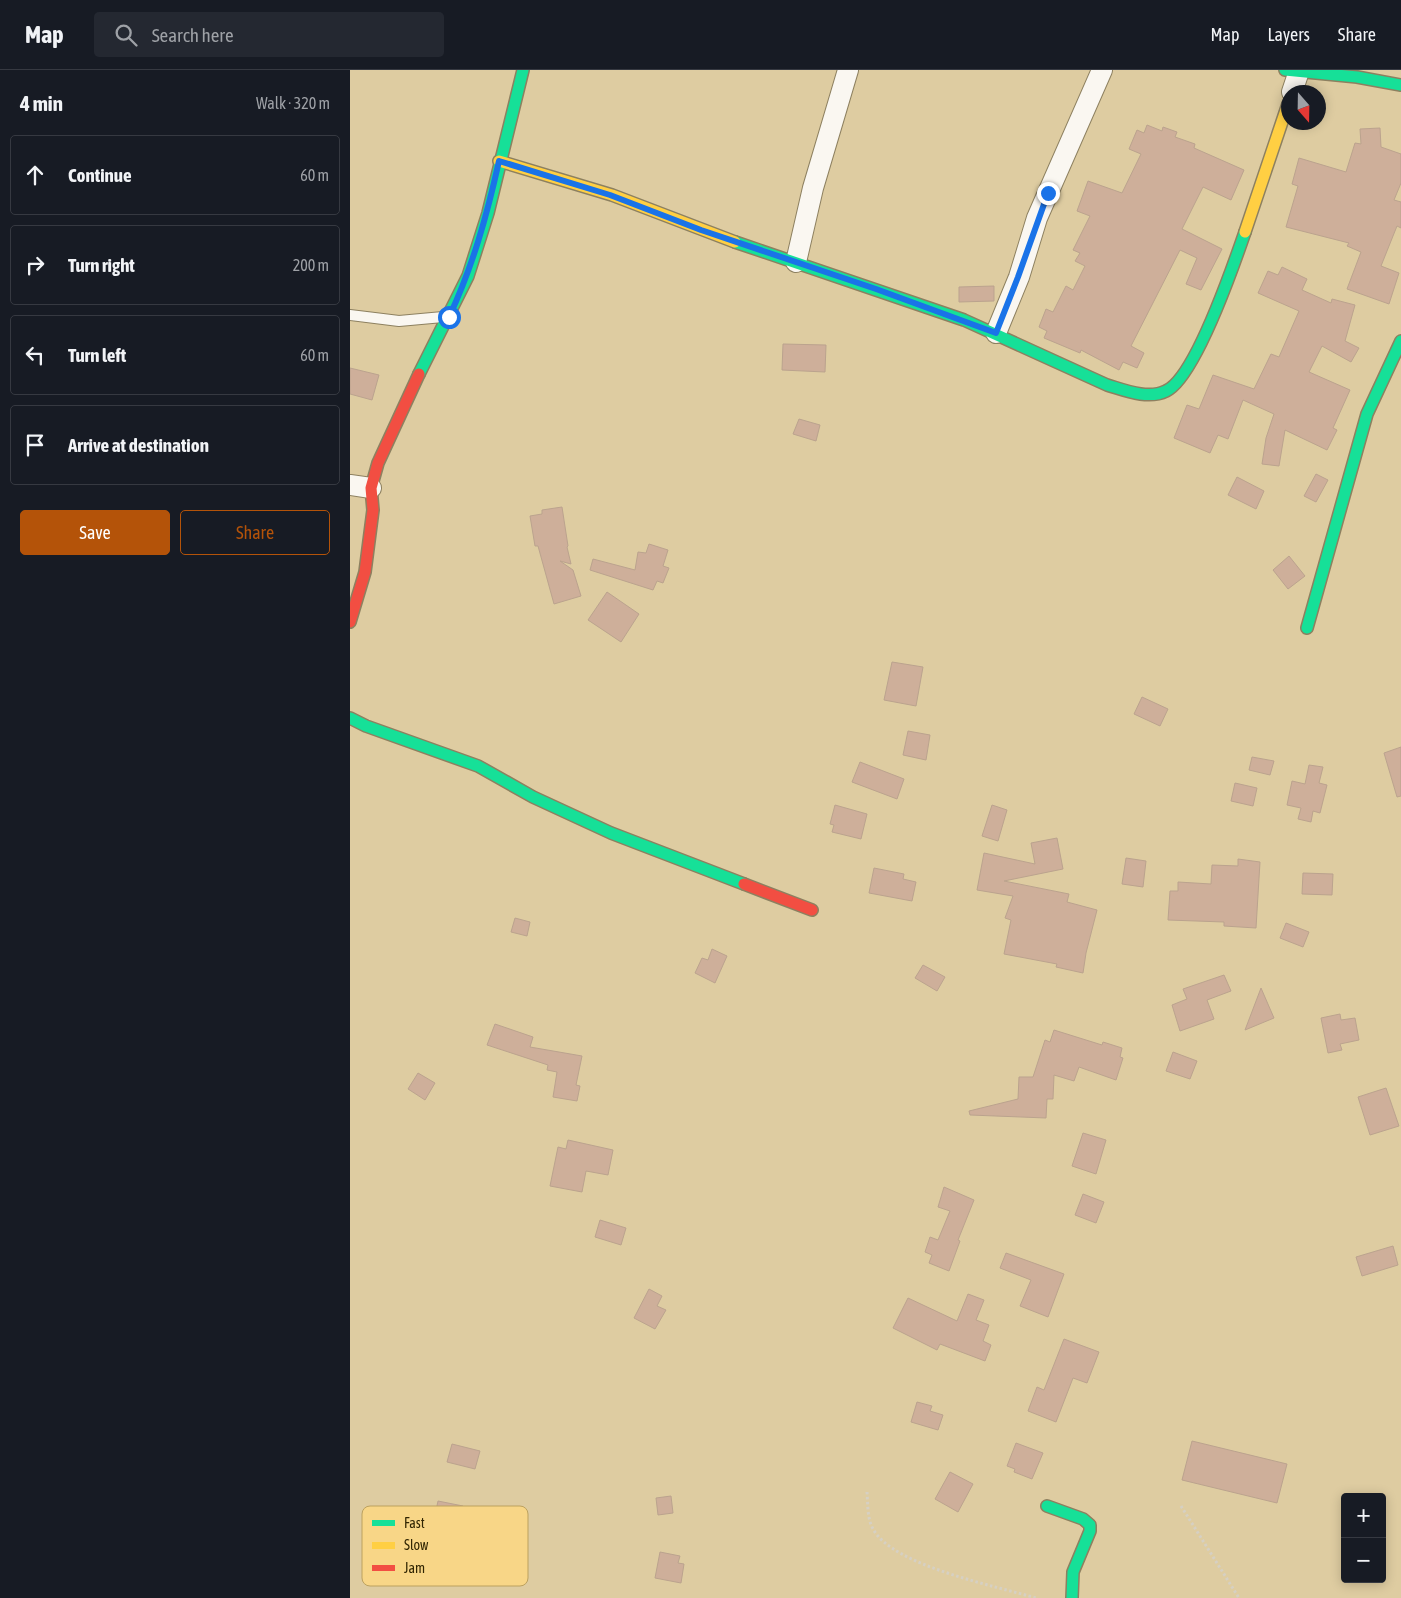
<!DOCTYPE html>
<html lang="en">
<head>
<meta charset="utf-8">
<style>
	body { margin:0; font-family:"Asap Condensed",sans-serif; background:#242831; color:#f1f3f6 }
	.controls { position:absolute; right:15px; bottom:15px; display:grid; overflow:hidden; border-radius:5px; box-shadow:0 2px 12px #0003 }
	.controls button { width:45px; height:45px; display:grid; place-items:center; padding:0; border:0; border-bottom:1px solid #363941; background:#171b24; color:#f1f3f6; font:25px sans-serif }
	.compass { position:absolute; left:931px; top:15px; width:45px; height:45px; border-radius:50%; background:#171b24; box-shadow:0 2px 12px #0003; rotate:160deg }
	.stop { position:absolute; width:15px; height:15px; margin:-11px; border:4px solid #1a73e8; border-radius:50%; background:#fff }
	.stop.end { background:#1a73e8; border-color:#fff; box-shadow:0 1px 5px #0008 }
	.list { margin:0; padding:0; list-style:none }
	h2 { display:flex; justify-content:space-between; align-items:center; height:65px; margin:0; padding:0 20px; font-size:21px }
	h2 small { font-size:16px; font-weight:400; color:#9ea1a6 }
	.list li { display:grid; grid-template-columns:32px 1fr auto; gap:15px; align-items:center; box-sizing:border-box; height:80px; margin:0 10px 10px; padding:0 10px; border:1px solid #363941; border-radius:5px }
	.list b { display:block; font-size:19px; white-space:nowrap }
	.list em { font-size:16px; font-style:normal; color:#9ea1a6 }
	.actions { display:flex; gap:10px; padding:15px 20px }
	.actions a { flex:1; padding:11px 0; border:1px solid #b45309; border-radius:5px; text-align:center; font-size:18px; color:#b45309 }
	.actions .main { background:#b45309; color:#fff }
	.icon { flex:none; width:28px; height:28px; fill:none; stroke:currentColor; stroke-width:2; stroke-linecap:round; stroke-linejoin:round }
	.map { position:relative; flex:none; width:1051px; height:1528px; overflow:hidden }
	header { display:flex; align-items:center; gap:30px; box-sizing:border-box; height:70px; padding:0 25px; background:#171b24; border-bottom:1px solid #363941 }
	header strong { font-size:24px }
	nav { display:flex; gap:28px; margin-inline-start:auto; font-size:18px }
	.search { width:350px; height:45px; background:#242831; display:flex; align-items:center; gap:12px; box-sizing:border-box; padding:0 18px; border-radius:5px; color:#9ea1a6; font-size:19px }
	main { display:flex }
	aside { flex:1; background:#171b24 }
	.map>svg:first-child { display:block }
</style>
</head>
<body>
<header>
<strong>Map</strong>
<div class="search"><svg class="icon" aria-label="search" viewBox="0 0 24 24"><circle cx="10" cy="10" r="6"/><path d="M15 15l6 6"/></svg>Search here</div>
<nav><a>Map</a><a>Layers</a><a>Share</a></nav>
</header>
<main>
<aside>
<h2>4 min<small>Walk · 320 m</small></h2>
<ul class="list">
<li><svg class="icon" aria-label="ahead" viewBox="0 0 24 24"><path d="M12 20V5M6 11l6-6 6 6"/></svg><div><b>Continue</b></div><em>60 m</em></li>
<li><svg class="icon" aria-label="right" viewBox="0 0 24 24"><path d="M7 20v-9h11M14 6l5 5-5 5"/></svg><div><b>Turn right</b></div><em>200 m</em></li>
<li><svg class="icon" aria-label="left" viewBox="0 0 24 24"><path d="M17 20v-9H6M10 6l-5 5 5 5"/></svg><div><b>Turn left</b></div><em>60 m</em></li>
<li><svg class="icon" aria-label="arrive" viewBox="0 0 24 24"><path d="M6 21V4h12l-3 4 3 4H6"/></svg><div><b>Arrive at destination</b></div></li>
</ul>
<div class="actions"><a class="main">Save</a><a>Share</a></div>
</aside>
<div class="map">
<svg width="1051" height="1528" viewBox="0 0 1051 1528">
	<rect width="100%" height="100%" fill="#decca1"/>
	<g fill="#ceaf9a" stroke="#bba38e">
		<polygon points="797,55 812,61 813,57 827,62 825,67 845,74 844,78 894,100 881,130 853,117 832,159 872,179 851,220 836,214 847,188 830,180 781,276 794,283 787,298 773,292 769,300 731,280 730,283 694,268 697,261 689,257 696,239 703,242 716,216 723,220 735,196 725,191 730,183 723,180 740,146 727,141 738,111 772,123 791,84 779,79 787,60 794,63"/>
		<polygon points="1030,58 1031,77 1051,84 1051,113 1044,130 1051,132 1051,158 1047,156 1031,196 1049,203 1039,234 997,219 1011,182 997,176 999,173 936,157 948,116 942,114 949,88 996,102 1005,73 1011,74 1010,59"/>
		<polygon points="932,197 957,209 952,220 981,233 982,229 1005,235 995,271 1009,278 1001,292 972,276 959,302 1000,320 983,358 987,360 977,380 935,360 929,396 912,394 916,368 924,344 893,330 878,369 868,365 860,383 824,368 837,335 849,339 863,305 904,319 921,284 929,287 949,241 908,223 918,201 928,205"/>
		<polygon points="644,216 644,231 609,232 609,217"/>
		<polygon points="433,274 476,275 475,302 432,300"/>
		<polygon points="0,298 29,305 22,330 0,324"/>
		<polygon points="449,349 470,355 466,371 443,364"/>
		<polygon points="966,404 978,410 966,432 954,426"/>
		<polygon points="887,407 914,421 906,439 878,425"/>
		<polygon points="212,437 218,476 217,477 221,494 210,491 223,500 231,526 204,534 188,476 185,476 180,446 192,444 192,440"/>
		<polygon points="299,474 318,480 313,496 319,498 313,513 307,511 303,520 240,500 243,489 285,500 288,482 296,483"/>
		<polygon points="939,486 955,506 938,519 923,500"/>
		<polygon points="257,522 289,544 271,572 238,550"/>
		<polygon points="542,592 573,597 566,636 534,630"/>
		<polygon points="792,627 818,639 810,656 784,644"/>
		<polygon points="558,661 580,665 576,690 553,685"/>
		<polygon points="1051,677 1051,726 1047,727 1034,683"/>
		<polygon points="902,687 924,691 920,705 899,700"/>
		<polygon points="510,692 554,709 547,729 502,712"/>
		<polygon points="959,695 973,697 969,713 977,715 970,743 963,741 961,752 948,749 951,738 937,735 942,711 955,714"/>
		<polygon points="885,713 907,718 903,736 881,731"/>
		<polygon points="485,735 517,744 511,769 482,762 484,755 480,754"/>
		<polygon points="642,735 657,740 648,771 632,766"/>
		<polygon points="707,768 713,799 654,811 719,824 717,832 747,840 736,883 733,903 706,897 707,894 654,884 661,850 655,848 663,826 627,820 634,783 685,794 681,773"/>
		<polygon points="776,788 796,791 793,817 772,814"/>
		<polygon points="888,789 910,792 906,858 874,856 874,852 818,850 820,821 828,821 828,812 861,814 862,795 888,796"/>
		<polygon points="524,798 554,804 553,809 566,812 562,831 519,823"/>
		<polygon points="953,803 983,804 982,825 952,824"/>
		<polygon points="165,848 180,852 177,866 161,862"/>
		<polygon points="936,853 959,862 953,877 930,868"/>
		<polygon points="362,879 377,886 365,913 345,903 352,888 358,890"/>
		<polygon points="573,895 595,907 587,921 565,908"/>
		<polygon points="874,905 881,921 857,930 864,949 830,961 822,935 837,929 833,919"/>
		<polygon points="911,918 924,948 895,960"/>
		<polygon points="990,944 991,950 1005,948 1009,970 990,974 992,980 978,983 971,948"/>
		<polygon points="145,954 183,967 180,977 232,986 226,1015 230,1016 227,1031 203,1027 207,1002 197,1000 198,995 137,975"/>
		<polygon points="704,960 752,975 753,972 772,978 770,987 773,988 766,1010 729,997 724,1011 704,1005 703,1029 697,1029 696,1048 620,1045 619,1041 668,1029 669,1007 683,1007 695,970 700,972"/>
		<polygon points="823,982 847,991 840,1009 816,1001"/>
		<polygon points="68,1003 85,1013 75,1030 58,1019"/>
		<polygon points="1036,1018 1049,1056 1020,1065 1008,1027"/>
		<polygon points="733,1063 756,1070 746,1104 722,1096"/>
		<polygon points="218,1070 263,1080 258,1105 236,1101 232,1122 200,1116 208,1077 216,1079"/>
		<polygon points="594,1117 624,1130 608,1170 610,1171 599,1201 579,1193 582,1185 575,1182 580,1167 588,1170 600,1141 588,1137"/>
		<polygon points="733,1124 754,1132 746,1153 725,1145"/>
		<polygon points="250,1150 276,1158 271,1175 245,1167"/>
		<polygon points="1043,1176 1048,1195 1012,1206 1006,1187"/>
		<polygon points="656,1183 714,1204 698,1247 670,1236 681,1210 650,1198"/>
		<polygon points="299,1219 312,1226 307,1236 316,1240 305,1259 284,1248"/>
		<polygon points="618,1224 634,1230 626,1250 639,1255 633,1271 641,1275 635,1291 590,1274 587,1280 543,1258 558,1228 607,1251"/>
		<polygon points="714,1269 749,1282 737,1313 723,1308 706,1352 678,1341 687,1317 694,1320"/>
		<polygon points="567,1332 582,1336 580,1341 593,1345 588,1360 561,1352"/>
		<polygon points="842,1371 937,1394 927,1433 832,1410"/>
		<polygon points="666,1373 693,1383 682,1409 664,1402 665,1399 657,1396"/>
		<polygon points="102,1374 130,1381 125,1399 97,1392"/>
		<polygon points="600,1402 623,1414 608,1442 585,1429"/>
		<polygon points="321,1426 323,1443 308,1445 306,1428"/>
		<polygon points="88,1431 113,1436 110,1450 85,1445"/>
		<polygon points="310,1482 330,1486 328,1493 334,1494 331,1513 305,1508"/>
	</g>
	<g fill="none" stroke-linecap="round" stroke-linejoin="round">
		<g stroke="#8d8060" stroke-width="12">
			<polyline id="lane" points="0,245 49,251 93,247"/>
		</g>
		<g stroke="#8d8060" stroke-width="22">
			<g id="street">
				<polyline points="942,22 949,1"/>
				<polyline points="446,192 463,118 498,0"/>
				<polyline points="646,263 669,207 687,148 752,0"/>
				<polyline points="0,415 21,418"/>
			</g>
		</g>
		<g stroke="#8d8060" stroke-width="14">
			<g id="fast">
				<polyline points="935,0 1007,7 1051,15"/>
				<path d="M385 172 614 250 757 315C774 320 798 330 816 321 845 308 884 194 895 162"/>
				<polyline points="69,304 118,206 138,143 173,0"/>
				<polyline points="957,558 1017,344 1051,271"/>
				<polyline points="0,648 16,656 128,696 183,727 261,763 394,814"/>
				<polyline points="697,1436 733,1449 740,1455 740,1461 723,1502 722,1528"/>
			</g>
		</g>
		<g stroke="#8d8060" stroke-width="14">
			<g id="slow">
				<polyline points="149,91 262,125 385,172"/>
				<polyline points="895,162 938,34"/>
			</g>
		</g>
		<g stroke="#8d8060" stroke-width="14">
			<g id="jam">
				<polyline points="0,552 15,502 23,440 21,418 28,393 69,304"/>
				<polyline points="394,814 462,840"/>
			</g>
		</g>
		<g stroke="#d6d0c3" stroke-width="3" stroke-dasharray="2.5 2.5" stroke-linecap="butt">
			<path d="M517 1422C518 1434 517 1448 523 1459 543 1496 646 1516 686 1528"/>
			<polyline points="831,1436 889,1528"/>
		</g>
		<use href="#lane" stroke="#faf7f1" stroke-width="10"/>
		<use href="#street" stroke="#faf7f1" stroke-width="20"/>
		<use href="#fast" stroke="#16e098" stroke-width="11"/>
		<use href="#slow" stroke="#ffcf43" stroke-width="11"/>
		<use href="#jam" stroke="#f24e42" stroke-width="11"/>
	</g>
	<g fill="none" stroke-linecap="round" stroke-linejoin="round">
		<path stroke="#1a73e8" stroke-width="6" d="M99 247C123 196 137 145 149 91L260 125 351 160 526 219 646 263 668 207 698 123"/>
	</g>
	<rect x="12" y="1436" width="166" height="80" rx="8" fill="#f8d687" stroke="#bca15f" stroke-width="1"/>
	<rect x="22" y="1450" width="23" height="6" fill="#16e098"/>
	<rect x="22" y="1472" width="23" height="7" fill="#ffcf43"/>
	<rect x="22" y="1495" width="23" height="6" fill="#f24e42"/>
	<g font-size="14" fill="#312502">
		<text x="54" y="1458">Fast</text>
		<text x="54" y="1480">Slow</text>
		<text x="54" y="1503">Jam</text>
	</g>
</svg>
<div class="controls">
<button>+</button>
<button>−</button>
</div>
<svg class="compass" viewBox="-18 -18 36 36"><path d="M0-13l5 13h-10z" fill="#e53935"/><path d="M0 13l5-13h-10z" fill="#9ea1a6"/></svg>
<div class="stop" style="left:99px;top:247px"></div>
<div class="stop end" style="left:698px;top:123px"></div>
</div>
</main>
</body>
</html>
